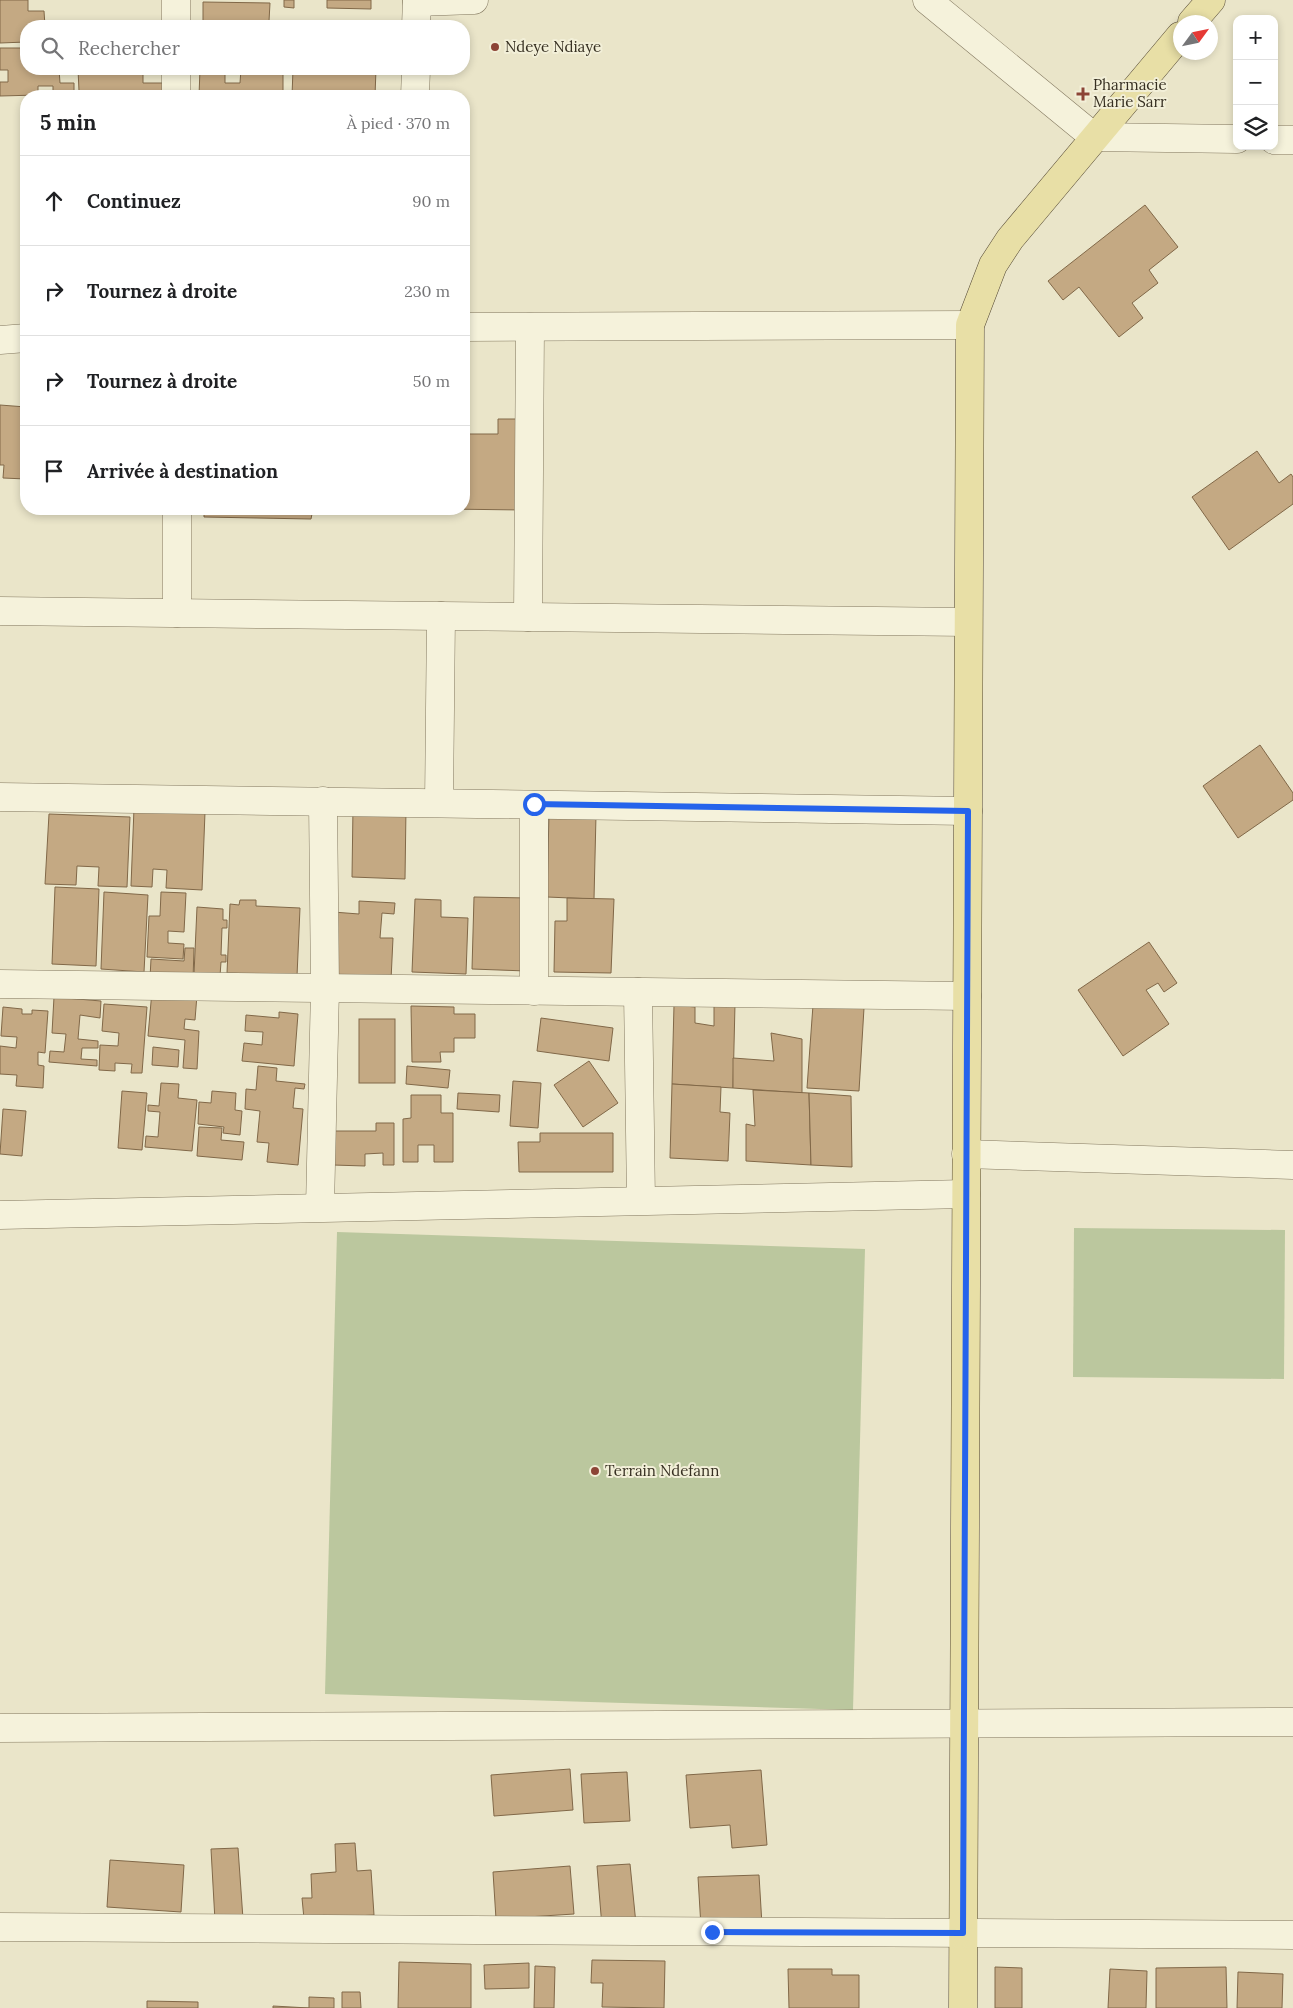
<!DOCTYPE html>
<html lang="fr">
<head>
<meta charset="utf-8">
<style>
	body { margin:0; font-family:Lora,serif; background:#f6f6f6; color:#202124 }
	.controls { position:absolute; right:15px; top:15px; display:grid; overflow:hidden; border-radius:10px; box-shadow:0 2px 8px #0003 }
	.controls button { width:45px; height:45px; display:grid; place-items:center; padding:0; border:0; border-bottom:1px solid #e0e0e0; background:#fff; color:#202124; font:25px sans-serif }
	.compass { position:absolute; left:1173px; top:15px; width:45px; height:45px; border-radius:50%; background:#fff; box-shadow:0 2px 8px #0003; rotate:57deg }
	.stop { position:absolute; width:15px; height:15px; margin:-11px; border:4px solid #2563eb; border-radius:50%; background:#fff }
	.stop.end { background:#2563eb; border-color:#fff; box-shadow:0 1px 5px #0008 }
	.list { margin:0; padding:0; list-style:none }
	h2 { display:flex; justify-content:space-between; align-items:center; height:65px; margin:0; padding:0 20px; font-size:21px }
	h2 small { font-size:16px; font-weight:400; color:#757577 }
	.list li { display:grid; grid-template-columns:32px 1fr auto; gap:15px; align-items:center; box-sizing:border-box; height:90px; padding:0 20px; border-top:1px solid #e0e0e0 }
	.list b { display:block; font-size:19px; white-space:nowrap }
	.list em { font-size:16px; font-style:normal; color:#757577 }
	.icon { flex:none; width:28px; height:28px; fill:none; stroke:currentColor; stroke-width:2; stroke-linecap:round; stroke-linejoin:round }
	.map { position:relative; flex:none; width:1293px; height:2008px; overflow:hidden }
	.search { position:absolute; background:#fff; box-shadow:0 2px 8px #0003; left:20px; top:20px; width:450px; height:55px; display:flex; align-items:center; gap:12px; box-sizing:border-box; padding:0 18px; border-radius:20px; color:#757577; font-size:19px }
	.panel { position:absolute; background:#fff; box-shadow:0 2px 8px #0003; left:20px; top:90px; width:450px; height:425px; border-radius:20px }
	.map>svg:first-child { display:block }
</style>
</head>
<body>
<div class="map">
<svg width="1293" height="2008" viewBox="0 0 1293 2008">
	<rect width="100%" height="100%" fill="#eae5c9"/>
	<g fill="#bbc79e">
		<polygon points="1074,1228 1285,1230 1284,1379 1073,1377"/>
		<polygon points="337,1232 865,1249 853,1710 325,1694"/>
	</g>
	<g fill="#c4a983" stroke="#816848">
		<polygon points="0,0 28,0 28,11 44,11 45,26 26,26 26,42 0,43"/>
		<polygon points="284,0 294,0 294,8 284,7"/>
		<polygon points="327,0 371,0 371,9 327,8"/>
		<polygon points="203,2 270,3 269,21 282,21 282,26 203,26"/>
		<polygon points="0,48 26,48 26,69 73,69 59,69 60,83 74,83 74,94 53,95 53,86 38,86 38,95 0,96 0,82 8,82 8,70 0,70"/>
		<polygon points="78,69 165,69 143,70 143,83 166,83 166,96 121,96 121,91 79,91"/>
		<polygon points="200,69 225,69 225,83 240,83 241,69 283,69 283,93 250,92 250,96 199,96"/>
		<polygon points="293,69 376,69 375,96 292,96"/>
		<polygon points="1145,205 1178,247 1149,270 1158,283 1132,303 1143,318 1119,337 1079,287 1063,300 1048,281"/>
		<polygon points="0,405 26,407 26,479 3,478 4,465 0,465"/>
		<polygon points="498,419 524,419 523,510 445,509 464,509 464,434 498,434"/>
		<polygon points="1257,451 1279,483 1291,474 1293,477 1293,504 1229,550 1192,497"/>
		<polygon points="204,509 313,509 311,519 204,517"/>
		<polygon points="1260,745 1293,793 1293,800 1238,838 1203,786"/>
		<polygon points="353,807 406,808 405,879 352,877"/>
		<polygon points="134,808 205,812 202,890 166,888 167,870 153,869 152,887 131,886"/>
		<polygon points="49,814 130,817 127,887 98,886 99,867 77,866 76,885 45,884"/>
		<polygon points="549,814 596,815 594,899 547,897"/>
		<polygon points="55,887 99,889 96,966 52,964"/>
		<polygon points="104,892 148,895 144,972 101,969"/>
		<polygon points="161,892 186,893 184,932 168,931 168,943 184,944 183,959 147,957 149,916 160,916"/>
		<polygon points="474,897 528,898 526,971 472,969"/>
		<polygon points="567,898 614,899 611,973 554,972 555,921 567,921"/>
		<polygon points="415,899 441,900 441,917 468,918 466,974 412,972"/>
		<polygon points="240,900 256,900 256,906 300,908 297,976 227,973 230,904 239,905"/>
		<polygon points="359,901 395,903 394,914 382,913 380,938 393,938 391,980 330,976 333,912 359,914"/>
		<polygon points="197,907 223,909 223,920 227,920 227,928 222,928 221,955 226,955 226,962 221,962 220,976 194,974"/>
		<polygon points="1149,942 1177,983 1164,992 1158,983 1146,990 1169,1024 1123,1056 1078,990"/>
		<polygon points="185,948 194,948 193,980 150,978 151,959 184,961"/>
		<polygon points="152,991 197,995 195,1020 185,1019 184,1029 199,1031 197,1069 183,1068 185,1040 148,1036"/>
		<polygon points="54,997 101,1001 100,1018 80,1015 78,1039 98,1041 98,1048 82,1048 81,1059 97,1060 97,1066 49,1062 50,1051 64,1052 66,1034 52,1033"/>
		<polygon points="104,1004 147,1007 142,1073 131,1073 132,1064 115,1063 115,1071 99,1070 100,1045 118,1046 119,1033 102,1031"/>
		<polygon points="714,1004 735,1004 733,1088 672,1084 674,1005 695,1007 695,1023 714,1026"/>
		<polygon points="813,1005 864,1008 859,1091 807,1088"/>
		<polygon points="411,1006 454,1007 454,1014 475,1014 475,1038 454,1038 454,1052 440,1052 441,1062 412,1062"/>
		<polygon points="3,1007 22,1009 22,1014 32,1014 32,1010 48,1011 45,1053 38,1052 38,1065 44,1066 43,1088 16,1086 17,1075 0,1074 0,1046 16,1048 17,1037 1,1036"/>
		<polygon points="279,1012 298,1014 294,1066 242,1061 244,1043 262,1045 263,1032 245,1031 246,1015 279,1018"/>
		<polygon points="541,1018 613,1028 609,1061 537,1051"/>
		<rect x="359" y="1019" width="36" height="64"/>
		<polygon points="771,1033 802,1039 802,1093 733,1088 733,1058 774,1061"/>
		<polygon points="153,1047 179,1050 178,1067 152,1065"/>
		<polygon points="589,1061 618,1103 583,1127 554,1085"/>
		<polygon points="258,1066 277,1068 276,1081 305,1084 304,1089 295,1088 293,1108 303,1109 298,1165 267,1162 269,1143 257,1142 260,1111 245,1109 246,1089 256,1090"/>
		<polygon points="407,1066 450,1070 448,1088 406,1084"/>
		<polygon points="513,1081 541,1083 538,1128 510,1126"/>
		<polygon points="161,1083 179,1084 178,1098 197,1100 192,1151 145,1147 146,1136 158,1137 160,1112 148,1111 148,1105 159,1106"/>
		<polygon points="672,1084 721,1087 720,1112 730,1113 728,1161 670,1158"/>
		<polygon points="753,1090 809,1093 811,1165 746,1161 746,1124 755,1126"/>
		<polygon points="122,1091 147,1093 142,1150 118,1148"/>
		<polygon points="212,1091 236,1093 235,1110 242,1111 240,1135 223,1133 224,1127 198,1124 199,1102 211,1103"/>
		<polygon points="458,1093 500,1095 499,1112 457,1109"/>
		<polygon points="809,1093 851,1096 852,1167 811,1165"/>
		<polygon points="411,1095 441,1095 441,1113 453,1113 453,1162 434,1162 434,1145 418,1145 418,1162 403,1162 403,1119 411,1118"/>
		<polygon points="3,1109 26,1111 22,1156 0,1154"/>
		<polygon points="376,1123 394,1123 394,1165 383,1165 383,1153 365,1154 365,1166 333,1165 333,1131 376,1131"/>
		<polygon points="199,1127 222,1128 221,1140 244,1142 242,1160 197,1156"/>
		<polygon points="540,1133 613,1133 613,1172 519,1172 518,1142 540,1142"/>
		<polygon points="570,1769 573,1810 494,1816 491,1775"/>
		<polygon points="761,1770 767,1845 732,1848 730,1825 690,1828 686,1775"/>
		<polygon points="627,1772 630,1821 584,1823 581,1774"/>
		<polygon points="355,1843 357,1871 371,1870 374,1915 304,1919 302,1898 312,1898 311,1874 336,1872 335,1844"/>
		<polygon points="238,1848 243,1919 215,1921 211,1849"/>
		<polygon points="110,1860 184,1865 181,1912 107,1907"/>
		<polygon points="630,1864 636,1924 602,1927 597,1866"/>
		<polygon points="570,1866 574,1914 496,1919 493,1872"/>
		<polygon points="759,1875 762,1925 701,1927 698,1877"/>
		<polygon points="592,1960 665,1961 664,2008 602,2007 603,1983 591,1983"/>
		<polygon points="399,1962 471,1964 471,2008 398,2008"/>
		<polygon points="529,1963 529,1988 485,1989 484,1965"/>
		<polygon points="535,1966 555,1967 554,2008 534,2008"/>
		<polygon points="995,1967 1022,1968 1022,2008 995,2008"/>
		<polygon points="1226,1967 1227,2008 1156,2008 1156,1968"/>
		<polygon points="788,1969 832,1969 832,1975 859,1975 859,2008 789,2008"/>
		<polygon points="1110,1969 1147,1971 1146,2008 1108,2008"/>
		<polygon points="1238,1972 1283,1974 1282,2008 1237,2008"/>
		<polygon points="342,1992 360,1992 361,2008 342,2008"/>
		<polygon points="309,1997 334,1998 334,2008 273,2008 273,2006 309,2008"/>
		<polygon points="147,2001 198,2002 198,2008 147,2008"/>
	</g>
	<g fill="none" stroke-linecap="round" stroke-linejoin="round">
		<g stroke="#847960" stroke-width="29">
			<g id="street">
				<polyline points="176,0 176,26"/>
				<polyline points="927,0 1094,137 1237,139"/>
				<polyline points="417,2 474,0"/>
				<polyline points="416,26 417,0"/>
				<polyline points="176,69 176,96"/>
				<polyline points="415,96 416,69"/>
				<polyline points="1274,140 1293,140"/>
				<polyline points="464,327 970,325"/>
				<polyline points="0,340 26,338"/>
				<polyline points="177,509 177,613"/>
				<polyline points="0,611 968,622"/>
				<polyline points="528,617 530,327"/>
				<polyline points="0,797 968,811"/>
				<polyline points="439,803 441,616"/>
				<polyline points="534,805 534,991"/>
				<polyline points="0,984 967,996"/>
				<polyline points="638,992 641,1200"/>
				<polyline points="966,1154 1293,1165"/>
				<polyline points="320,1207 325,989 323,801"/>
				<polyline points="0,1215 966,1194"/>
				<polyline points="0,1728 1293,1722"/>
				<polyline points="0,1927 1293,1935"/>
			</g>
		</g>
		<g stroke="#534733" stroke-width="29">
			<g id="primary">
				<polyline points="1192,22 1211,0"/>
				<polyline points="963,2008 970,325 993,265 1010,239 1180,36"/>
			</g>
		</g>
		<use href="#street" stroke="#f5f2db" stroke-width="28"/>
		<use href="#primary" stroke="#e8dfa6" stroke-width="28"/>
	</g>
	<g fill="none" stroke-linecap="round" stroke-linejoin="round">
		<polyline stroke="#2563eb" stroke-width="6" points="534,804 968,811 963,1933 712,1932"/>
	</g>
	<g fill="#8c4436" stroke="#f2efd8" stroke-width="2">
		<circle cx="495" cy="47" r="5"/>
		<path d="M1080.5 86.5h5v5h5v5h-5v5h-5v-5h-5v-5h5z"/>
		<circle cx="595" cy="1471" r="5"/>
	</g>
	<g text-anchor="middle" stroke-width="4" stroke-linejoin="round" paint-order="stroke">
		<g font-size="15" fill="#362f21" stroke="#f2efd8" text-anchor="start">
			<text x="505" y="52">Ndeye Ndiaye</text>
			<text x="1093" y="90">Pharmacie<tspan x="1093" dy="17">Marie Sarr</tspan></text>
			<text x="605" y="1476">Terrain Ndefann</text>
		</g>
	</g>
</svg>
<div class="controls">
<button>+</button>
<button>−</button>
<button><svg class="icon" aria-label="layers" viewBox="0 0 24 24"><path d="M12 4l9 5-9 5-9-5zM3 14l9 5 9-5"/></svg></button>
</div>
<svg class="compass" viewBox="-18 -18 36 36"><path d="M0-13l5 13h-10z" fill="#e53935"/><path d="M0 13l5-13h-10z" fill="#757577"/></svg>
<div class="stop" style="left:534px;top:804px"></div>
<div class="stop end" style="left:712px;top:1932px"></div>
<div class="search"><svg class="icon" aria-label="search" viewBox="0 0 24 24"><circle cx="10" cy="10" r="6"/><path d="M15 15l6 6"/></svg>Rechercher</div>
<section class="panel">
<h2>5 min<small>À pied · 370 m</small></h2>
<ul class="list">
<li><svg class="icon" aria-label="ahead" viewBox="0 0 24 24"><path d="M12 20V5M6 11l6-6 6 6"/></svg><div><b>Continuez</b></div><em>90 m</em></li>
<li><svg class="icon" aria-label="right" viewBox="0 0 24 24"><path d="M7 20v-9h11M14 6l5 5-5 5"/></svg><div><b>Tournez à droite</b></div><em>230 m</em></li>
<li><svg class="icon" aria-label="right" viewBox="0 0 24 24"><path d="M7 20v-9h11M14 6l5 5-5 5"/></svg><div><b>Tournez à droite</b></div><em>50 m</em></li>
<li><svg class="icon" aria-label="arrive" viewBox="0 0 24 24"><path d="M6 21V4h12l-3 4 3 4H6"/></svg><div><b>Arrivée à destination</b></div></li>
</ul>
</section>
</div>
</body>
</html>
